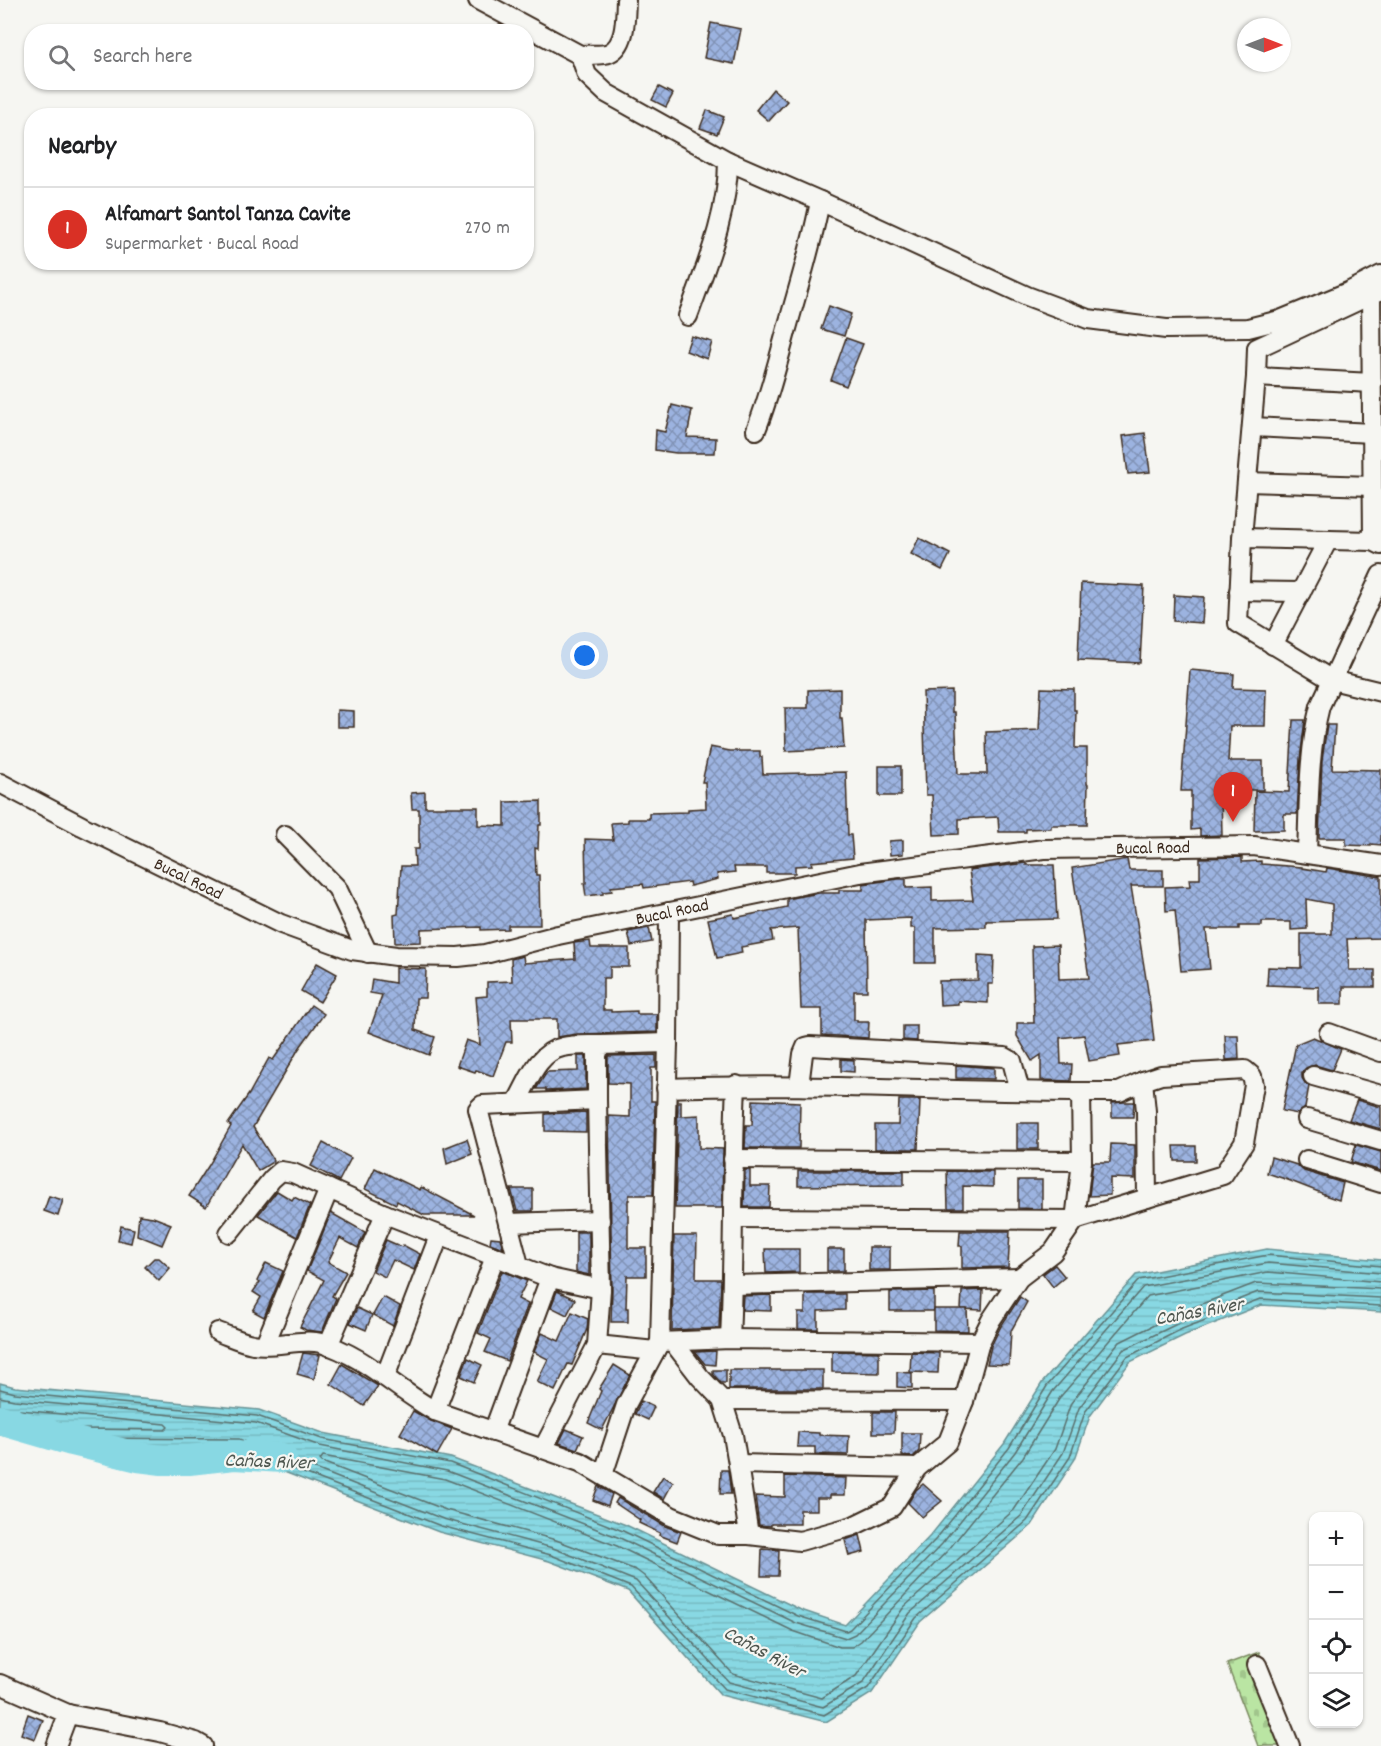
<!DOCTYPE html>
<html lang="en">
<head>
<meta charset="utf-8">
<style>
	body { margin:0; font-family:Dekko,sans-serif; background:#f6f6f6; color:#202124 }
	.controls { position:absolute; right:18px; bottom:18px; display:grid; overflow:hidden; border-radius:12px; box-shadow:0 2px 4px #0004 }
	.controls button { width:54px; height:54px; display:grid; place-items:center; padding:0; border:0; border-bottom:2px solid #e0e0e0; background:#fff; color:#202124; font:30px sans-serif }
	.compass { position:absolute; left:1237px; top:18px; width:54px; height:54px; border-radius:50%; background:#fff; box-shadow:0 2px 4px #0004; rotate:90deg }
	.you { position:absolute; left:585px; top:656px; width:21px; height:21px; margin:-15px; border:4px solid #fff; border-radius:50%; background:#1a73e8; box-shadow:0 0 0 9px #1a73e833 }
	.badge { display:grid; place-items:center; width:39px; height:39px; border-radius:50%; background:#d93025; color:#fff; font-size:20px; font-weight:700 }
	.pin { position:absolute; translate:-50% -50px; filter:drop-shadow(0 2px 3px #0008) }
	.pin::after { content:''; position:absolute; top:32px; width:21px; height:18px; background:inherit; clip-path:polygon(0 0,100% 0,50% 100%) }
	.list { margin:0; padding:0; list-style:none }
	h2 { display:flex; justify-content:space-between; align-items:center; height:78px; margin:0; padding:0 24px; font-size:26px }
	h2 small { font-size:20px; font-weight:400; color:#757577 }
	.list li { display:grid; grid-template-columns:39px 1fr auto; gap:18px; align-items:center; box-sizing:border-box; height:84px; padding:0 24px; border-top:2px solid #e0e0e0 }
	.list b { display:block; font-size:22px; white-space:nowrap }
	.list p { margin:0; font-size:20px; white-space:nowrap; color:#757577 }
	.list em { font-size:20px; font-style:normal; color:#757577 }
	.icon { flex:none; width:33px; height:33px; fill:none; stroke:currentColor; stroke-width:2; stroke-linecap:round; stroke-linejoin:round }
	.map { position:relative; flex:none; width:1381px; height:1746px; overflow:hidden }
	.search { position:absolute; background:#fff; box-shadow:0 2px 4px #0004; left:24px; top:24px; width:510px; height:66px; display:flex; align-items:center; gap:15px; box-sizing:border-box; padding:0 21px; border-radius:24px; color:#757577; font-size:22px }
	.panel { position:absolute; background:#fff; box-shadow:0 2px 4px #0004; left:24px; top:108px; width:510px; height:162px; border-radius:24px }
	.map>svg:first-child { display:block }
</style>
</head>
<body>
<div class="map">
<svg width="1381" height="1746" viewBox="0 0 1381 1746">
	<defs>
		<pattern id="cemetery-stones" width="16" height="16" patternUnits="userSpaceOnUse" patternTransform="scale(1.5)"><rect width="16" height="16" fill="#bae5a3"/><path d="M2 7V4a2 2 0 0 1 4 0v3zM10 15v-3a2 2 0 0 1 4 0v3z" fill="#a1c58c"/></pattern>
		<pattern id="water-rules" width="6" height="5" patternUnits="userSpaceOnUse" patternTransform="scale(1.5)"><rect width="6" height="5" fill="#88d8e3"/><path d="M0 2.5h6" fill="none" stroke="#76bac2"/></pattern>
		<pattern id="building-cross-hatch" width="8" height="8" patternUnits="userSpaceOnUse" patternTransform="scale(1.5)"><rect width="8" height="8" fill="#9cb3e0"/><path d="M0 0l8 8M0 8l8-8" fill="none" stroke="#8092b5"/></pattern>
	</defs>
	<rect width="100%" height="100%" fill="#f6f6f2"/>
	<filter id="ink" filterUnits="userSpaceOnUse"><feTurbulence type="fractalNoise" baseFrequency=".0167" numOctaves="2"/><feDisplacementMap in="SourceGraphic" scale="12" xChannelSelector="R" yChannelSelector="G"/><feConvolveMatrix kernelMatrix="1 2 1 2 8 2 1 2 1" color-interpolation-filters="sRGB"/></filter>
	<g filter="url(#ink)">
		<polygon fill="url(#cemetery-stones)" stroke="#7a8860" stroke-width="1.5" points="1259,1652 1295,1746 1258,1746 1227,1664"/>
		<polygon fill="url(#water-rules)" stroke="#699294" stroke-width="1.5" points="1267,1249 1381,1260 1381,1312 1261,1305 1185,1335 1130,1362 1090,1416 1075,1459 1032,1525 920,1622 872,1693 826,1722 721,1695 628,1591 549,1561 439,1532 235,1453 76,1452 0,1435 0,1383 15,1387 259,1410 323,1433 451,1458 626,1525 801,1610 845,1625 931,1535 1004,1444 1042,1383 1136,1275"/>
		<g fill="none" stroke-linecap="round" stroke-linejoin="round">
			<g stroke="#5a706d" stroke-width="1.5">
				<polyline points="1381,1282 1268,1272 1148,1296 1061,1396 1023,1457 949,1549 861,1641 852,1647 840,1647 793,1631 617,1546 445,1479 323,1456 320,1460 322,1462 446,1510 556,1540 636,1570 644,1576 733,1674 822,1698 856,1676 904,1607 1014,1510 1055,1449 1071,1403 1118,1343 1176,1314 1256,1283 1381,1289"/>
				<polyline points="0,1389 15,1393 257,1416 322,1439 450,1463 623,1531 798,1616 846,1631 850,1629 936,1539 1009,1448 1047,1386 1139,1280 1268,1255 1381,1266"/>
				<polyline points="0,1397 14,1400 256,1423 320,1446 447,1471 620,1538 796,1623 846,1638 855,1634 942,1544 1015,1452 1053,1391 1143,1287 1268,1263 1381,1273"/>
				<polygon points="20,1410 165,1424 168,1427 165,1430 79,1429 19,1416 17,1412"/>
				<polyline points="0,1421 78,1438 239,1439 443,1519 553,1548 636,1581 729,1682 823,1707 863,1683 910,1613 1021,1516 1063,1453 1079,1408 1123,1350 1179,1323 1258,1292 1381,1298"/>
				<polyline points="0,1429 77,1446 237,1447 441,1526 551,1555 631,1587 725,1689 824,1715 868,1688 916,1618 1027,1521 1070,1457 1085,1412 1127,1357 1182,1329 1260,1299 1381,1306"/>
			</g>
			<polyline stroke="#88d8e3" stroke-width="30" points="0,1420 72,1441 138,1457 162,1460 189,1460 234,1455 282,1458"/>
		</g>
		<g fill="url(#building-cross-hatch)" stroke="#3b2a1e" stroke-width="1.5">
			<polygon points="711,23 741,29 734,64 704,58"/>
			<polygon points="659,87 673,94 666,107 652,100"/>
			<polygon points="773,89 787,101 769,121 756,110"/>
			<polygon points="707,110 724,117 717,134 700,128"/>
			<polygon points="829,306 851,314 844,336 821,329"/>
			<polygon points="691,336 712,342 707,359 686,351"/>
			<polygon points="846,338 863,344 846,386 831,380"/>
			<polygon points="672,405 692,410 687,437 716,438 715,453 676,453 655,450 656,430 665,432"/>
			<polygon points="1145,433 1150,472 1128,474 1123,436"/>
			<polygon points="919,538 950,554 942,570 911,554"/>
			<polygon points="1081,583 1144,586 1140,663 1078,660"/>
			<polygon points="1174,595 1204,597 1202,623 1173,621"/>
			<polygon points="1190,670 1234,674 1233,688 1266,689 1265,726 1230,726 1228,761 1263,761 1263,790 1224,790 1223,794 1221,793 1222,835 1200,836 1200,829 1191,830 1191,791 1181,791"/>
			<polygon points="1041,688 1074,689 1074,710 1076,710 1075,748 1087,748 1087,784 1088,784 1087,825 1051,825 1051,828 1026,829 1026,832 999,832 998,817 959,819 959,834 934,835 932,795 926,795 923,692 952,691 952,712 955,712 958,774 987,774 986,732 1039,730"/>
			<polygon points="840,689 840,718 842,718 844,748 786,751 785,708 808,708 808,690"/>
			<polygon points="337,710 354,711 354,727 337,727"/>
			<polygon points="1293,720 1305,720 1300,759 1297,814 1284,814 1284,830 1254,831 1255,791 1289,792"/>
			<polygon points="1327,725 1335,725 1332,769 1381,770 1381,845 1371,844 1371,846 1346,845 1346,838 1319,838 1322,761"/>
			<polygon points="710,747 730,751 760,751 760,757 762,757 763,774 846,772 848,835 851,835 853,858 811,862 812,865 795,866 795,873 766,873 766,867 734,867 735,872 717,874 718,879 690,886 689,882 644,888 643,884 611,887 612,891 603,892 603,894 586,896 584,883 586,883 585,839 613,840 611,823 628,822 628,819 649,819 649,813 688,812 688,809 706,808 705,782 702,782"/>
			<rect x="879" y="766" width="22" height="30"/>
			<polygon points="425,792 425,807 478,807 478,825 505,826 505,802 541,801 541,825 539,825 538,849 535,848 536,875 539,875 540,925 508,925 508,929 481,930 481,927 421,929 421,942 395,943 394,915 398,914 401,866 415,866 414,849 419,849 419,809 412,809 411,793"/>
			<polygon points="903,840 903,854 890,855 889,841"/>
			<polygon points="1242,857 1242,862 1261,861 1261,864 1302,867 1302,868 1326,872 1327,868 1381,877 1381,938 1347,939 1349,970 1375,970 1375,987 1343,987 1343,1004 1319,1004 1319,987 1267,985 1268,967 1301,968 1301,934 1332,934 1332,904 1306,899 1307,929 1291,930 1291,922 1262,922 1262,926 1239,926 1239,929 1206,929 1210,969 1181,971 1175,910 1166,911 1165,887 1190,886 1189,879 1200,879 1200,858"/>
			<polygon points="1127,859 1129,870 1163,870 1163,886 1131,886 1149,997 1154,1041 1118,1045 1120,1056 1089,1061 1084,1035 1060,1038 1061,1064 1072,1064 1071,1081 1041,1080 1041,1055 1032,1061 1017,1036 1017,1023 1034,1023 1032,946 1058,945 1059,979 1089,978 1072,868"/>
			<polygon points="1026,863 1026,865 1054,865 1057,919 986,921 986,927 935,928 935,963 915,963 915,928 911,928 911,918 866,920 867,991 854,991 854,1020 857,1020 857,1022 869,1022 868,1038 822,1035 822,1009 801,1009 798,928 771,930 773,941 741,947 742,953 717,958 708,919 733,914 734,918 787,907 787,899 819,893 839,893 839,890 863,890 863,884 898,879 906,879 906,888 932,887 932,901 973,900 969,870"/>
			<polygon points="649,928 652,942 631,946 628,932"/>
			<polygon points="590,941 591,948 629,948 629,967 610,967 610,978 603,978 603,1010 611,1010 611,1012 637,1011 637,1014 657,1014 657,1032 577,1034 557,1037 557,1019 511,1019 512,1042 506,1042 493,1076 476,1070 475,1072 457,1066 466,1040 480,1045 476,997 487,996 487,982 512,981 511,959 523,956 524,963 575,959 574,943"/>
			<polygon points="978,955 994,956 993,984 988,984 988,1003 958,1001 958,1004 940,1005 939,981 978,980"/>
			<polygon points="317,963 337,974 320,1002 301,991"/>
			<polygon points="395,968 426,969 425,998 416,998 415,1030 435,1037 429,1055 369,1032 382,995 370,993 372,979 395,983"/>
			<polygon points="311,1005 324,1014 298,1050 253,1127 274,1161 258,1171 242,1144 206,1207 189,1196 209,1165 231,1126 228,1124 249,1094 269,1058 273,1060"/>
			<polygon points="903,1026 917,1026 917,1041 903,1040"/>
			<polygon points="1225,1035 1238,1035 1239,1059 1226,1060"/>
			<polygon points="1313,1037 1341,1049 1332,1070 1315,1065 1306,1068 1302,1072 1302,1078 1305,1083 1309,1086 1305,1108 1298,1114 1282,1111 1296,1044"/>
			<polygon points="656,1055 656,1068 651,1068 651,1101 655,1101 653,1195 629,1195 629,1200 628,1200 628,1248 646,1248 646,1276 627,1276 626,1308 628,1308 628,1322 611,1322 612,1289 609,1116 630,1117 630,1084 608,1083 608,1056"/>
			<polygon points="578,1056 586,1056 586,1089 546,1091 546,1089 536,1089 547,1072 578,1071"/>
			<polygon points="841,1059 854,1060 854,1072 841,1071"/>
			<polygon points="956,1065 994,1068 994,1079 956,1078"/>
			<polygon points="753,1100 800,1102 799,1148 745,1148 746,1125 752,1125"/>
			<polygon points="899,1100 920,1100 918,1149 875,1149 875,1125 898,1125"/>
			<polygon points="1357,1100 1381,1107 1381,1129 1349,1120"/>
			<polygon points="678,1101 681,1101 681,1116 699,1115 699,1148 723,1149 722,1208 675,1208"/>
			<polygon points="1124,1102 1134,1102 1133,1117 1112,1117 1112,1103"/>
			<polygon points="586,1112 586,1132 545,1131 545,1114"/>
			<rect x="1017" y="1123" width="21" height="26"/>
			<polygon points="467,1139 472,1154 447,1164 444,1148"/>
			<polygon points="323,1143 351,1158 339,1181 311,1166"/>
			<polygon points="1111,1144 1135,1145 1135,1179 1110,1178 1110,1195 1089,1196 1093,1162 1110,1162"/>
			<polygon points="1356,1145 1381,1152 1381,1171 1351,1162"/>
			<polygon points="1174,1146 1196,1146 1196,1161 1175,1161"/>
			<polygon points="1271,1157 1297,1165 1304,1171 1343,1183 1339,1200 1324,1195 1324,1194 1288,1180 1267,1173"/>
			<polygon points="375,1168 420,1190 421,1187 474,1215 424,1215 397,1201 396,1204 365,1189"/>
			<polygon points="745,1170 750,1170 750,1186 770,1186 769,1207 744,1207"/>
			<polygon points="798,1171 904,1171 904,1185 798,1186"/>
			<polygon points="947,1171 993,1172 993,1187 963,1186 963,1208 948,1208"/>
			<polygon points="1018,1180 1042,1180 1042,1209 1018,1208"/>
			<polygon points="511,1189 533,1189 533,1211 517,1211"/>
			<polygon points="277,1191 292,1200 294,1197 310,1205 297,1237 258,1215"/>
			<polygon points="49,1196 63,1200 58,1216 44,1211"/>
			<polygon points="331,1213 365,1232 358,1248 340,1238 328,1262 346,1272 332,1296 336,1298 322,1332 306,1330 300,1327 324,1280 307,1271"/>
			<polygon points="139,1215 153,1217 171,1224 162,1245 137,1235"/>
			<polygon points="121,1226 134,1229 131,1243 118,1240"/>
			<polygon points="960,1231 1010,1231 1008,1267 962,1268 962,1246 959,1246"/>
			<polygon points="576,1232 589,1232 589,1275 576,1272"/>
			<polygon points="674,1236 697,1236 696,1279 721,1279 719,1328 672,1330"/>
			<polygon points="491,1237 500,1238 503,1248 490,1243"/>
			<polygon points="386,1240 402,1247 403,1245 420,1254 414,1270 393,1260 385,1277 373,1271"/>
			<rect x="869" y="1247" width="21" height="23"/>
			<polygon points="765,1249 799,1249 799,1272 766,1273"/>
			<rect x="827" y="1249" width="17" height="22"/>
			<polygon points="154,1258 159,1258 170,1268 159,1281 145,1267"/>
			<polygon points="266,1263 283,1271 264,1317 253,1311 261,1297 253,1292 260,1282 257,1281"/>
			<polygon points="1055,1265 1065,1277 1053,1287 1043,1274"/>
			<polygon points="502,1271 527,1281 518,1299 528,1304 507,1361 485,1352 491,1339 478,1333"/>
			<polygon points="983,1290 982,1310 961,1309 962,1291"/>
			<polygon points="557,1291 575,1299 567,1315 551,1307"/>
			<polygon points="934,1291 934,1311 890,1311 890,1292"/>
			<polygon points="805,1294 845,1294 845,1310 818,1311 818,1329 798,1329 798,1313 805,1313"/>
			<polygon points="771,1295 771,1311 742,1310 743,1296"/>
			<polygon points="383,1297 400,1306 393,1326 373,1315"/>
			<polygon points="1020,1297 1027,1302 1011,1331 1009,1365 987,1364 991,1346 1001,1326"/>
			<polygon points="357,1308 372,1315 366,1330 350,1323"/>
			<polygon points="934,1309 967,1309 968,1331 934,1330"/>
			<polygon points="572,1312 588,1319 587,1329 572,1365 568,1364 555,1391 537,1382 548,1359 534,1352 542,1333 559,1341"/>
			<polygon points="716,1351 715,1365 705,1364 695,1352"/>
			<polygon points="832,1351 879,1352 879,1373 832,1372"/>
			<polygon points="911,1352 939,1353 938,1373 910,1372"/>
			<polygon points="303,1353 320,1355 314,1379 297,1374"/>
			<polygon points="468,1358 482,1365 474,1382 461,1376"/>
			<polygon points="342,1364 378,1386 364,1406 331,1384"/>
			<polygon points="614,1365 630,1375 602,1430 588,1423 601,1391 599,1389"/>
			<polygon points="713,1370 726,1370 726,1383 721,1383 713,1374"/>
			<rect x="729" y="1370" width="94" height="19"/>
			<polygon points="897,1372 912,1373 912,1388 897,1387"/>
			<polygon points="641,1401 654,1407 648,1420 635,1414"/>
			<polygon points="413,1411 431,1421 452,1429 437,1455 400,1434"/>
			<polygon points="873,1412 895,1412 894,1433 873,1433"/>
			<polygon points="566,1429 583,1436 577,1449 559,1443"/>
			<polygon points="798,1432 819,1433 819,1435 849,1436 848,1455 815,1454 815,1447 797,1447"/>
			<polygon points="902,1433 920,1433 919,1451 913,1457 902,1456"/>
			<polygon points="721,1470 728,1470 731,1494 720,1494"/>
			<polygon points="663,1476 673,1482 664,1499 653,1492"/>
			<polygon points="785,1476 846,1478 845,1495 830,1495 830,1498 817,1498 817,1510 800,1510 800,1524 771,1524 771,1526 759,1525 755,1496 785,1497"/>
			<polygon points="923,1484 942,1501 922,1517 908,1503 916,1490"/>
			<polygon points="598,1486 612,1494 608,1506 593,1500"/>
			<polygon points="618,1498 665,1526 681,1532 677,1542 659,1535 660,1533 639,1523 640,1520 615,1503"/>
			<polygon points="860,1535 864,1552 849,1556 845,1540"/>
			<polygon points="762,1549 779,1550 778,1576 761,1576"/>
			<polygon points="28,1714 43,1720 35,1739 21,1734"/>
		</g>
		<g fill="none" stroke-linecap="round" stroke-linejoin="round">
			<g stroke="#3b2a1e" stroke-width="22">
				<g id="minor">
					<polyline points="478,0 580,55 587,75 606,93 728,161 820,201 1027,296 1088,319 1166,329 1248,328 1280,320 1348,292 1381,275"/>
					<path d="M580 55C588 54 602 56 609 53 627 45 625 16 626 0"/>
					<polyline points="1381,290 1257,348 1256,377 1242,538 1238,623 1332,680 1381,692"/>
					<polyline points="1371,294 1373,541 1381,545"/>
					<path d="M688 316C706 266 728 215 728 161"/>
					<polyline points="1256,377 1372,383"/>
					<polyline points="1252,427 1372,433"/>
					<path d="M756 430C769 398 777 365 786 332 798 288 812 245 820 201"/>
					<polyline points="1247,482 1372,486"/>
					<polyline points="1242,538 1373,541"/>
					<polyline points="1239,591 1301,592"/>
					<polyline points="1273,645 1328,540"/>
					<polyline points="0,783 82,826 281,924 352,950 396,956 458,957 485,954 558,935 860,873 1044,849 1254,846 1381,865"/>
					<polyline points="285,835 337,888 368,953"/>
					<path d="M1307 853C1309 805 1308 752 1320 706L1381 575"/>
					<polyline points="1329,1033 1381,1052"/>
					<polyline points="1313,1076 1381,1095"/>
					<polyline points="1143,1081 1146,1111 1147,1198"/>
					<polyline points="799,1086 803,1054 806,1047 810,1046 1005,1057 1012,1061 1020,1091"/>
					<path d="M666 1088C817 1082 968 1093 1119 1092L1143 1081 1161 1075 1245 1070 1252 1076 1254 1085 1244 1143 1223 1175 1075 1220 734 1218"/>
					<polyline points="597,1100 597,1054 601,1045 668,1043"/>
					<path d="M516 1103C528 1083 537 1052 563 1047 575 1044 589 1045 601 1045"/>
					<polyline points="1307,1119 1381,1141"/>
					<polyline points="733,1159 1082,1161"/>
					<polyline points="1307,1160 1381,1183"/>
					<polyline points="508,1223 600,1220"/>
					<polyline points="229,1233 272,1179 281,1171 293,1173 385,1214 550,1278 601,1289"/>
					<polyline points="519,1265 478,1109 482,1105 597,1100 601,1289 597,1345 543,1449"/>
					<polyline points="733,1285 1019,1278"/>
					<path d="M218 1332C229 1336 241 1342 253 1344 272 1348 303 1338 321 1343 364 1355 397 1390 435 1411L580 1462 671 1516 718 1535H749L800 1541 853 1526 892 1507 917 1468 948 1442 964 1401 980 1342 991 1320 1019 1278 1053 1252 1075 1220 1082 1161 1081 1092"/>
					<path d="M730 1339C734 1255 732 1170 736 1085"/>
					<polyline points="660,1342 730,1339 980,1342"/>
					<polyline points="673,1342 700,1377 722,1400 733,1435 738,1464 749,1535"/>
					<polyline points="265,1344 329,1189"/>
					<polyline points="597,1345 655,1351"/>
					<polyline points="328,1346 385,1214"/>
					<polyline points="385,1377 439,1236"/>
					<polyline points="722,1400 964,1401"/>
					<polyline points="435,1411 495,1257"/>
					<polyline points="493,1432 550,1278"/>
					<polyline points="738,1464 917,1468"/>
					<polyline points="603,1475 626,1405 660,1342 668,1043 669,912"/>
					<polyline points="1257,1665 1290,1746"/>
					<polyline points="0,1684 68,1714"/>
					<polyline points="56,1746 68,1714 160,1732 196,1742 203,1746"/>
				</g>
			</g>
			<use href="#minor" stroke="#f6f6f2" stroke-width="18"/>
		</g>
	</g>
	<g text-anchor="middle" stroke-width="4.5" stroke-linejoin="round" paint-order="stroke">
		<g font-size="18" fill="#3b2a1e" stroke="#f6f6f2">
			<text transform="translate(1153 847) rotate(-1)" y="6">Bucal Road</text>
			<text transform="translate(189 878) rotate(26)" y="6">Bucal Road</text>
			<text transform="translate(672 911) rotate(-12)" y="6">Bucal Road</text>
		</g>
		<g font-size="20" font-style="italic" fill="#4e564f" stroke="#f6f6f2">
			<text transform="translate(1199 1310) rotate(-10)" y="7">Cañas River</text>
			<text transform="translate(269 1460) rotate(2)" y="7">Cañas River</text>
			<text transform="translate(765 1651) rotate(28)" y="7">Cañas River</text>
		</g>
	</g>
</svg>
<div class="controls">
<button>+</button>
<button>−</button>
<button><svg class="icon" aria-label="locate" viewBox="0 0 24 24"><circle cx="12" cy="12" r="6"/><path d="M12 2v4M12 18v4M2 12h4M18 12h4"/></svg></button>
<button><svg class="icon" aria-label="layers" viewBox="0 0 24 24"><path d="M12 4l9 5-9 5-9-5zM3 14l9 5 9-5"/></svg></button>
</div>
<svg class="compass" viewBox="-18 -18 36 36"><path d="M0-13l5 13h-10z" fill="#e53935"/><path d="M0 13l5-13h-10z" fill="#757577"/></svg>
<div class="you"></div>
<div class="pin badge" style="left:1233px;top:822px">1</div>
<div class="search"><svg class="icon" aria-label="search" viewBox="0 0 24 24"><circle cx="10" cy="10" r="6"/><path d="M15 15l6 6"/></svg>Search here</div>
<section class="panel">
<h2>Nearby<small></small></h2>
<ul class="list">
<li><span class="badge">1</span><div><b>Alfamart Santol Tanza Cavite</b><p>Supermarket · Bucal Road</p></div><em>270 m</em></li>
</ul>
</section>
</div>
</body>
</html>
